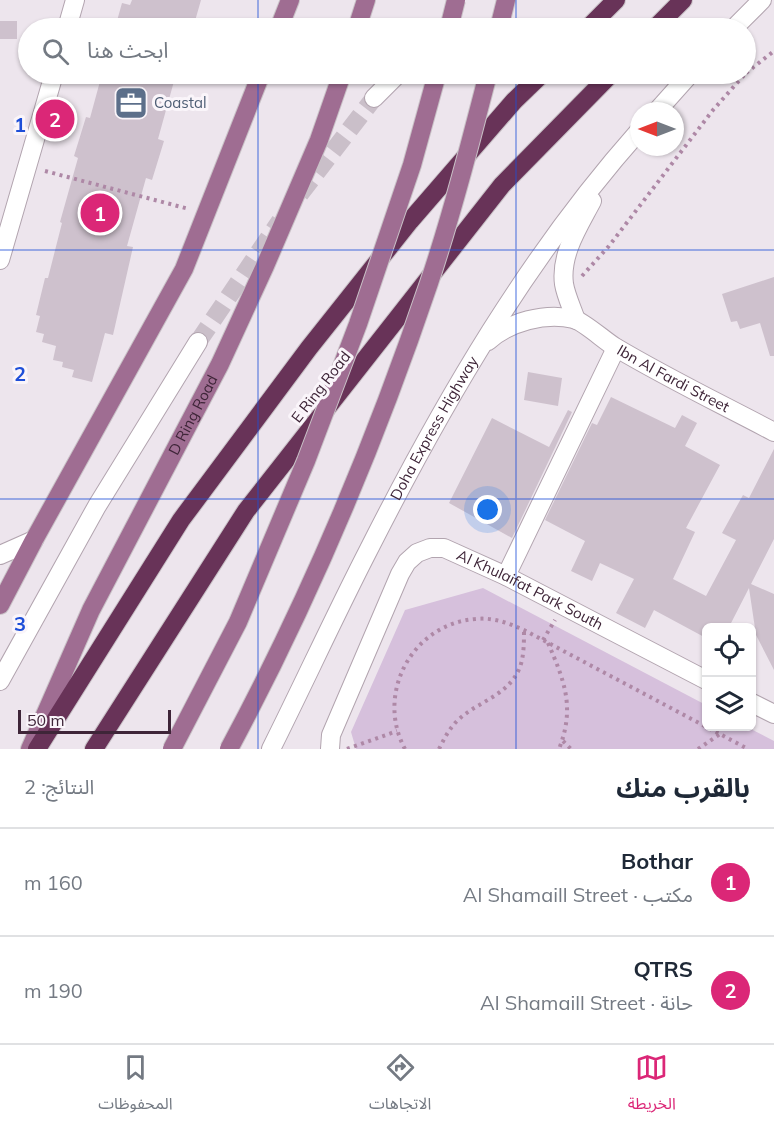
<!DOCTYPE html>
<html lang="ar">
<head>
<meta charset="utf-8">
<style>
	body { margin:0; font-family:Mulish,"Noto Sans Arabic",sans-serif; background:#f6f6f7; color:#1f2937; direction:rtl }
	.controls { position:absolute; right:18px; bottom:18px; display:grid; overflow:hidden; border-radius:9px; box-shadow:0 2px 4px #0004 }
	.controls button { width:54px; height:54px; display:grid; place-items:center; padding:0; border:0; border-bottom:2px solid #e0e1e3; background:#fff; color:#1f2937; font:30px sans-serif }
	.compass { position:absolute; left:630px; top:102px; width:54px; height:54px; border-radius:50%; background:#fff; box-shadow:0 2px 4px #0004; rotate:270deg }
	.scale { position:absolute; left:18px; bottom:15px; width:153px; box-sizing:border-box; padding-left:6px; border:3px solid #3e2538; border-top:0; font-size:16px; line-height:21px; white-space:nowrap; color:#3e2538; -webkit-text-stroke:4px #faf5fa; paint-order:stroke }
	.you { position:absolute; left:488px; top:510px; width:21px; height:21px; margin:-15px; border:4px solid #fff; border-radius:50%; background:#1a73e8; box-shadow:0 0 0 9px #1a73e833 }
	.badge { display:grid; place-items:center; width:39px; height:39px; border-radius:50%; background:#db2777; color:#fff; font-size:20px; font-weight:700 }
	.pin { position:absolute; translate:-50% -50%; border:3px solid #fff; box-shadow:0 2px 6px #0006 }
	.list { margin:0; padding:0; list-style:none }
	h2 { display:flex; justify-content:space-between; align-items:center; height:78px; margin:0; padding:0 24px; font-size:26px }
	h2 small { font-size:20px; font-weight:400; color:#747a83 }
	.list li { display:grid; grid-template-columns:39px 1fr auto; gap:18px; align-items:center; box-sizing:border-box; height:108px; padding:0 24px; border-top:2px solid #e0e1e3 }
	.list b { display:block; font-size:22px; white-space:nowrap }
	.list p { margin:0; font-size:20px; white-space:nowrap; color:#747a83 }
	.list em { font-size:20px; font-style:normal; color:#747a83 }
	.icon { flex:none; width:33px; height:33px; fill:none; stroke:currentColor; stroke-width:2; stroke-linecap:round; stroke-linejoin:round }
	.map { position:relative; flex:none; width:774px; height:749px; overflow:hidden; direction:ltr }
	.search { position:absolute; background:#fff; box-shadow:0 2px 4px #0004; left:18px; right:18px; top:18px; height:66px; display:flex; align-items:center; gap:15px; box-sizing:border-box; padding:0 21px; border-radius:33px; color:#747a83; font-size:22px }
	.sheet { height:294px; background:#fff }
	nav { display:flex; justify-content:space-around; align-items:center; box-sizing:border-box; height:84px; border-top:2px solid #e0e1e3; background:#fff; font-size:16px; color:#747a83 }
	nav a { display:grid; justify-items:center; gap:3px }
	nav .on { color:#db2777 }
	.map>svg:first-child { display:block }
</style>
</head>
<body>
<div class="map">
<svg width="774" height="749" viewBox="0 0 774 749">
	<rect width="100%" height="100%" fill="#ede5ed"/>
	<polygon fill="#d6c0dc" points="483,588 706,705 706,726 747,727 774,741 774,749 356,749 351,732 405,610"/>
	<g fill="#cec1cd">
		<polygon points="132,0 201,0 193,28 115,28 122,3 130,5"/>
		<rect x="0" y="21" width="17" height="18"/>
		<polygon points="102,74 176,74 158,139 164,141 152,180 146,178 127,246 133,247 113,335 105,333 92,382 72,377 74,370 62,367 63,362 53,360 56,346 42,342 44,334 36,332 40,316 36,315 45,278 48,278 62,223 60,222 78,158 74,156 86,117 90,118"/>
		<polygon points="774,277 774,356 770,356 760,323 740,329 737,321 731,322 722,294"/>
		<polygon points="528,372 562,378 558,406 524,400"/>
		<polygon points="611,397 675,428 682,415 697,423 685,446 720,465 686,528 695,532 673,579 706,596 736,540 722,533 743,495 749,498 774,449 774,539 751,584 774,594 774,670 756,635 749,588 729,627 706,627 706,638 654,610 645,628 616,613 634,579 600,563 592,581 571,571 585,541 545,520 592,423 597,425"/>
		<polygon points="568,410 572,412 512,538 449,503 492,418 549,447"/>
	</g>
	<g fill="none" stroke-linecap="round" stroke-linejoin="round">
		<g stroke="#cabfc9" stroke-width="18" stroke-dasharray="18 9" stroke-linecap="butt">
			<polyline points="300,194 374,98"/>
			<polyline points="198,342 280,221"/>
		</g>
		<g stroke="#b2a4af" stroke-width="20">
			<g id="minor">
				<polyline points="67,28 75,0"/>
				<polyline points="734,28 762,0"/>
				<polyline points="374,98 398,74"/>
				<polyline points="657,111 690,74"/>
				<polyline points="0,260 54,74"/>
				<path d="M576 320C572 308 566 296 564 284 560 254 579 226 592 201"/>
				<path id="s1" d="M488 341C509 322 545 312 574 319 584 322 605 341 615 347 667 378 721 404 774 432"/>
				<polyline points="0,555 34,540"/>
				<polyline points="506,576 616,348"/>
				<polyline points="0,681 97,506 198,342"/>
				<polyline points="752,703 774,714"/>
				<path id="s2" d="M271 749C304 683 335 615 369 549 444 401 528 256 639 131"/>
				<path id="s3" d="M330 749 331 735 400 574 407 562 417 553 430 548H444L506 576 706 680"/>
			</g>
		</g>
		<g stroke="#c9c2c7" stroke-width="20">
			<g id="major">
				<polyline points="279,28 290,0"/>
				<polyline points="357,28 366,0"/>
				<polyline points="499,28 506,0"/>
				<polyline points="0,605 34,540 184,269 261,74"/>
				<path id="s4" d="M30 749 91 610 220 364 265 266 319 140 342 74"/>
			</g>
		</g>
		<g stroke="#c9c2c7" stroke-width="20">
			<g id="highway">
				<polyline points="588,28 616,0"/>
				<polyline points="655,28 683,0"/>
				<polyline points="37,749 181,520 309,348 410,221 514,101 542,74"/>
				<polyline points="94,749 246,511 502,185 611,74"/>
			</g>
		</g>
		<g stroke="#ae88a6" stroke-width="4" stroke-dasharray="3 4.5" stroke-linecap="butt">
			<polyline points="746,73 774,51"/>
			<polyline points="45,171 189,209"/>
			<polyline points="582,276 609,246 713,110 745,74"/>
			<polyline points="543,640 555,620"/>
			<path d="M548 643C565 682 575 708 559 749"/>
			<polyline points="563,741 571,749"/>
			<polyline points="347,749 397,731"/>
			<path d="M405 749C375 694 412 624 475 619 493 617 508 623 524 630L748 749"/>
			<path d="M439 749C444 739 449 729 457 721 477 701 508 697 520 667 524 656 524 642 524 630"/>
			<polyline points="698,749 720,734"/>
		</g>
		<use href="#minor" stroke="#fff" stroke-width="18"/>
		<use href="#major" stroke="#9f6d92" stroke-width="18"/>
		<use href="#highway" stroke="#683358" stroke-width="18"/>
		<g stroke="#c9c2c7" stroke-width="20" stroke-linecap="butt">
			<g id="major-bridge">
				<polyline points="449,28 456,0"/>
				<polyline points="172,749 238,622 306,461 358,324 412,165 437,74"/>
				<path d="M229 749C309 600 375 443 429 283 452 214 470 144 488 74"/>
			</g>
		</g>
		<use href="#major-bridge" stroke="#9f6d92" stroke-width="18"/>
	</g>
	<path fill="none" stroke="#1d4ed8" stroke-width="1.5" stroke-opacity="0.55" d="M258 0V28M516 0V28M258 74V749M516 74V749M0 250H774M0 499H774"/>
	<defs>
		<g id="office-square" transform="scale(1.725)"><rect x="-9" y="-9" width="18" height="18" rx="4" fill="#5c6f8a" stroke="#faf5fa"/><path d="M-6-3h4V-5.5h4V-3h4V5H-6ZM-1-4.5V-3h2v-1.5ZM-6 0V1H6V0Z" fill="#fff"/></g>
	</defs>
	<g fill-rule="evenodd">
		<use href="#office-square" x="131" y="103"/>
	</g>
	<g text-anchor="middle" stroke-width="6" stroke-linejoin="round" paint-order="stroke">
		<g font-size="15" fill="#4e5e75" stroke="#faf5fa" text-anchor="start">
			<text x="154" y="108">Coastal</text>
		</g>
		<g font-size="15" fill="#3e2538" stroke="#faf5fa">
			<text dy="5" stroke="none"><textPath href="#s1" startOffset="208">Ibn Al Fardi Street</textPath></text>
			<text transform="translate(321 387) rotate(-52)" y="5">E Ring Road</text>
			<text dy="5" stroke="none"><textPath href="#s4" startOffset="372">D Ring Road</textPath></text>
			<text dy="5" stroke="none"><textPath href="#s2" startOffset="360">Doha Express Highway</textPath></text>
			<text dy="5" stroke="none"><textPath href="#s3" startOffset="340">Al Khulaifat Park South</textPath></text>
		</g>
	</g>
	<g font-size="20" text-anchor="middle" font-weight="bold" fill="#1d4ed8" stroke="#faf5fa" stroke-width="6" stroke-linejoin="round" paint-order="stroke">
		<text x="20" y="132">1</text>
		<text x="20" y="381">2</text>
		<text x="20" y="631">3</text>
	</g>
</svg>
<div class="controls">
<button><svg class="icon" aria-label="locate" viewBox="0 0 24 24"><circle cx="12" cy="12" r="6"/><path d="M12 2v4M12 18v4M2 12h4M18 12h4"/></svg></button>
<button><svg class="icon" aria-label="layers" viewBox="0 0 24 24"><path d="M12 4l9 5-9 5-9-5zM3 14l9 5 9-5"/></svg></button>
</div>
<svg class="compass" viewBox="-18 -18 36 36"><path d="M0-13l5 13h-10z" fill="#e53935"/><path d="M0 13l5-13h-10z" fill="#747a83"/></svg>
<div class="scale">50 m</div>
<div class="you"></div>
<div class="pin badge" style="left:100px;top:213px">1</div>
<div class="pin badge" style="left:55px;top:119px">2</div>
<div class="search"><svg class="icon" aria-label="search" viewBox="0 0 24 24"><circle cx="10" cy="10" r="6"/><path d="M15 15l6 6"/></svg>ابحث هنا</div>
</div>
<section class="sheet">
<h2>بالقرب منك<small>النتائج: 2</small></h2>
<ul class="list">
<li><span class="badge">1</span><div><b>Bothar</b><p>مكتب · Al Shamaill Street</p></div><em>160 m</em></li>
<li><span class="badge">2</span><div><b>QTRS</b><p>حانة · Al Shamaill Street</p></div><em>190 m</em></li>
</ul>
</section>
<nav>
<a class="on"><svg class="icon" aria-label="map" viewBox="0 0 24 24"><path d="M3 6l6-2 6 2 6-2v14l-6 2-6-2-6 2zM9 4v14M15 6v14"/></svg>الخريطة</a>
<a><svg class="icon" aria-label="directions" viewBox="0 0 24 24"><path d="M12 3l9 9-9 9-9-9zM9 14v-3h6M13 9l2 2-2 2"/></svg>الاتجاهات</a>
<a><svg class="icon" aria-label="saved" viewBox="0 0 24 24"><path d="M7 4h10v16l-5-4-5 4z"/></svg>المحفوظات</a>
</nav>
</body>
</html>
